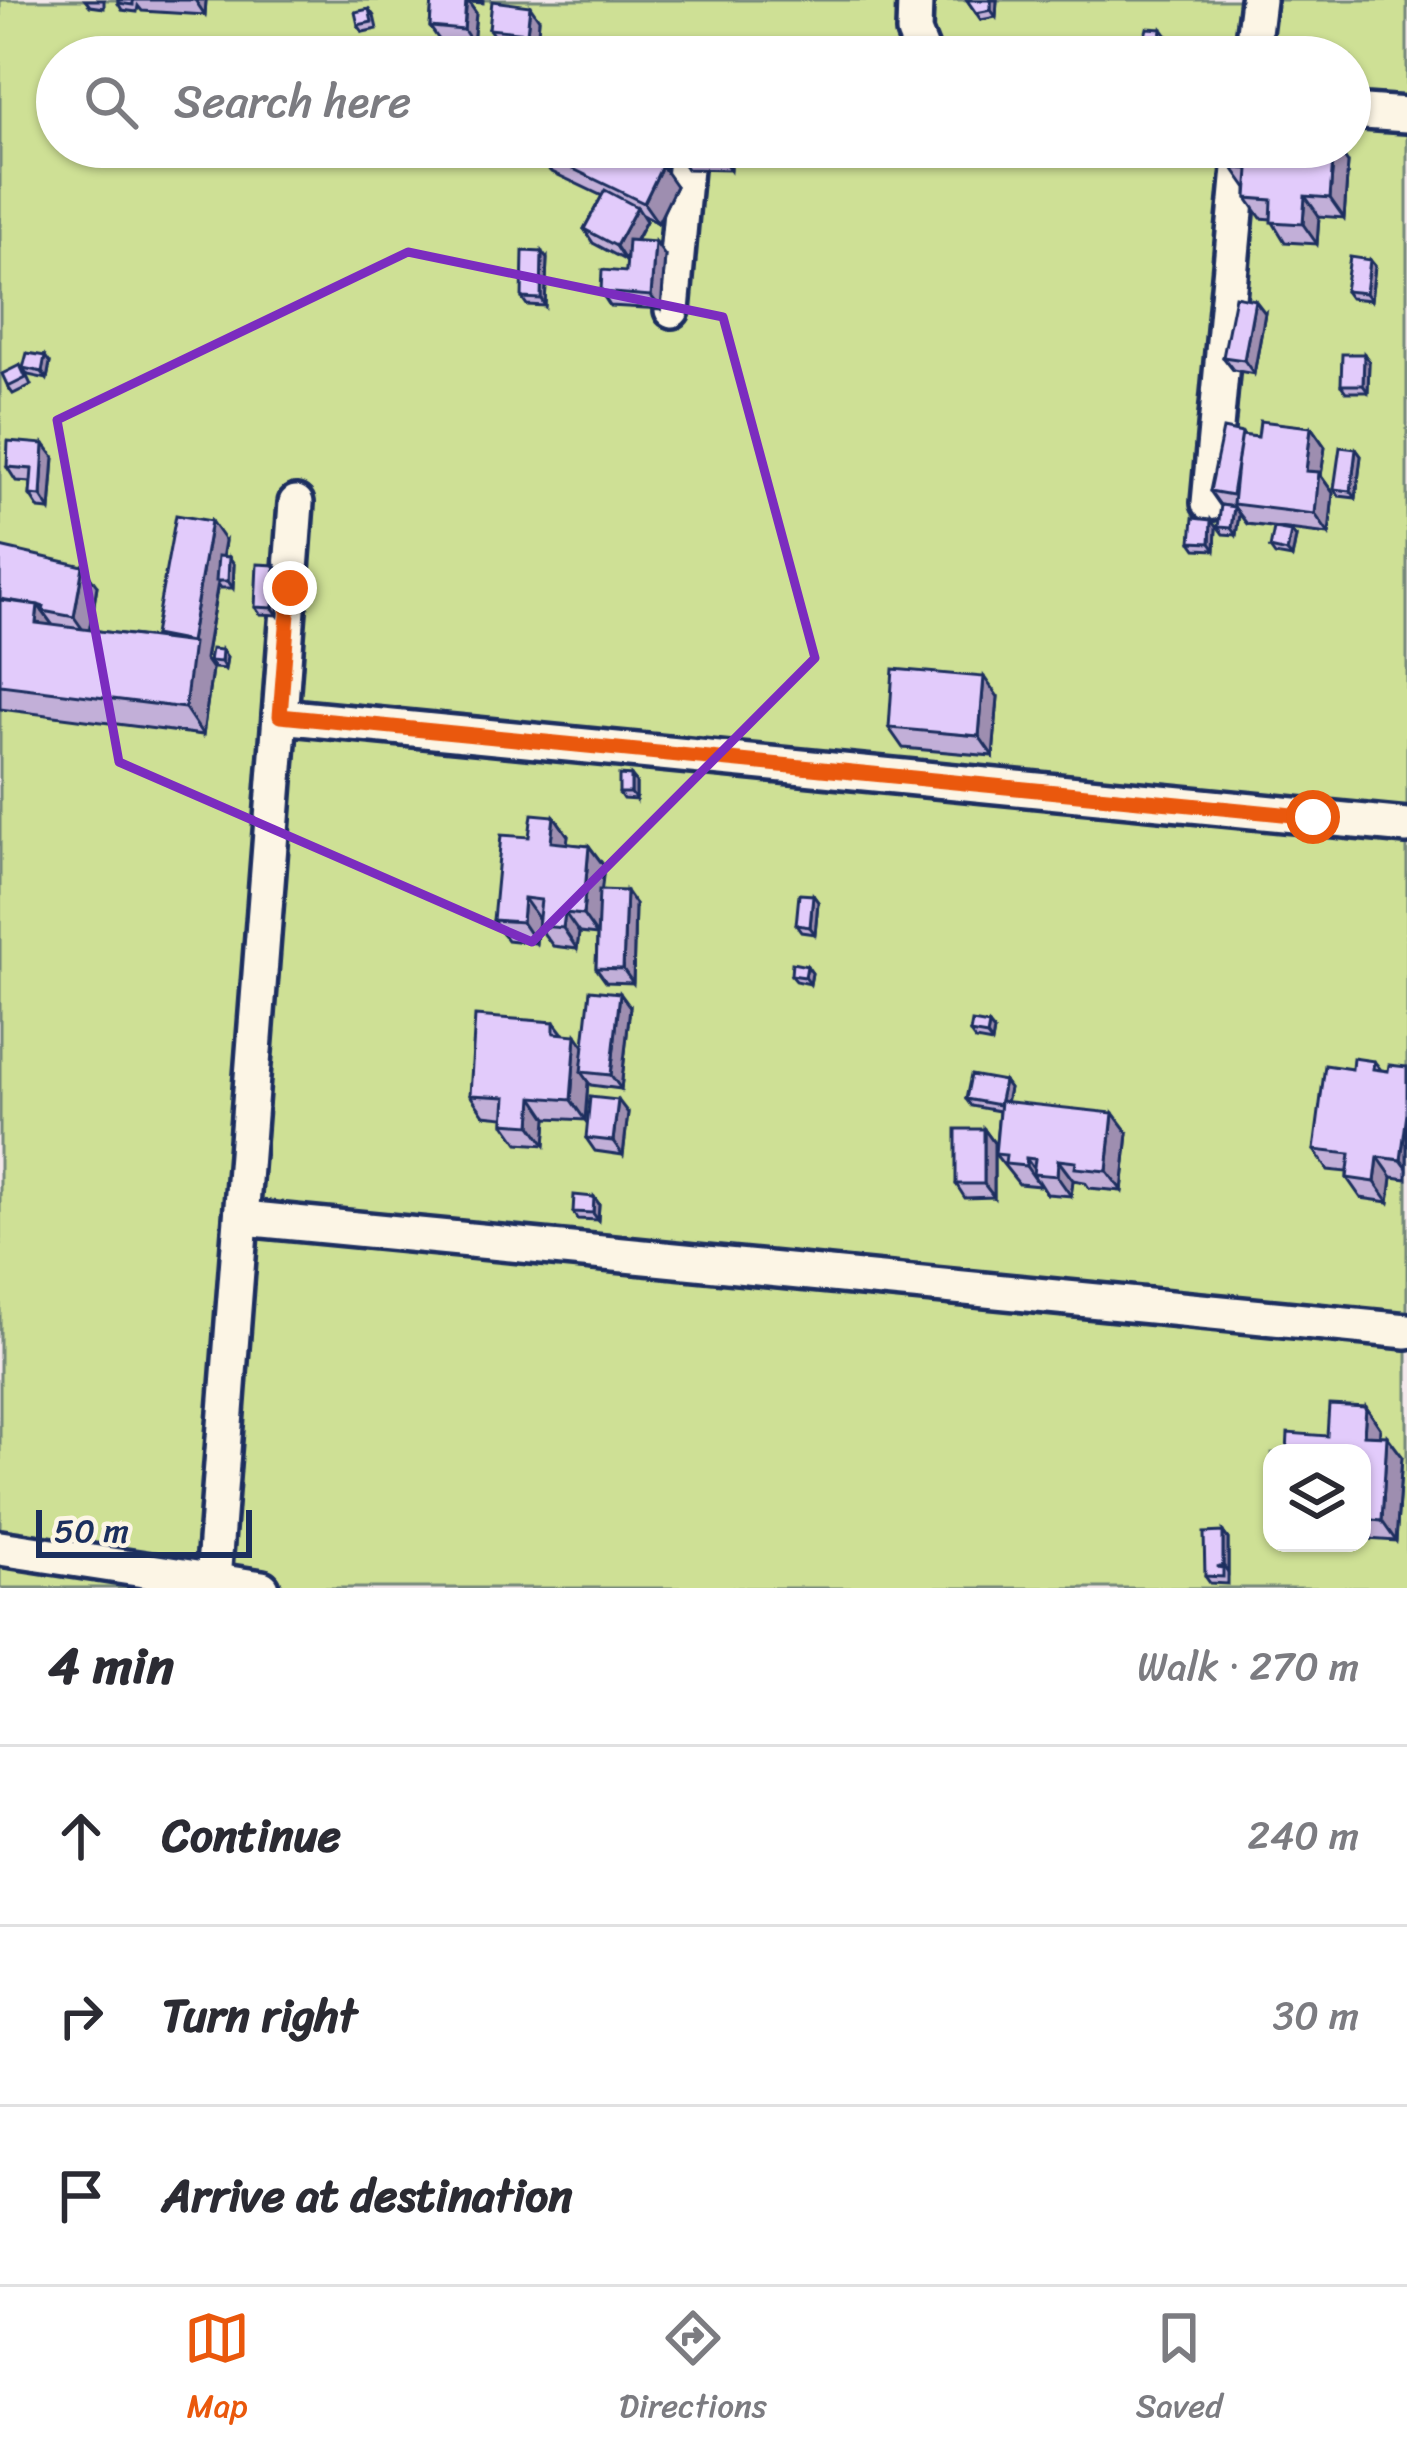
<!DOCTYPE html>
<html lang="en">
<head>
<meta charset="utf-8">
<style>
	body { margin:0; font-family:Sriracha,sans-serif; background:#f7f7f7; color:#2b2b33 }
	.controls { position:absolute; right:36px; bottom:36px; display:grid; overflow:hidden; border-radius:24px; box-shadow:0 3px 9px #0004 }
	.controls button { width:108px; height:108px; display:grid; place-items:center; padding:0; border:0; border-bottom:3px solid #e1e1e2; background:#fff; color:#2b2b33; font:60px sans-serif }
	.scale { position:absolute; left:36px; bottom:30px; width:216px; box-sizing:border-box; padding-left:12px; border:6px solid #1b2f5e; border-top:0; font-size:33px; line-height:42px; white-space:nowrap; color:#1b2f5e; -webkit-text-stroke:9px #fcf5e5; paint-order:stroke }
	.stop { position:absolute; width:36px; height:36px; margin:-27px; border:9px solid #ea580c; border-radius:50%; background:#fff }
	.stop.end { background:#ea580c; border-color:#fff; box-shadow:0 3px 12px #0008 }
	.list { margin:0; padding:0; list-style:none }
	h2 { display:flex; justify-content:space-between; align-items:center; height:156px; margin:0; padding:0 48px; font-size:51px }
	h2 small { font-size:39px; font-weight:400; color:#7c7c81 }
	.list li { display:grid; grid-template-columns:78px 1fr auto; gap:36px; align-items:center; box-sizing:border-box; height:180px; padding:0 48px; border-top:3px solid #e1e1e2 }
	.list b { display:block; font-size:45px; white-space:nowrap }
	.list em { font-size:39px; font-style:normal; color:#7c7c81 }
	.icon { flex:none; width:66px; height:66px; fill:none; stroke:currentColor; stroke-width:2; stroke-linecap:round; stroke-linejoin:round }
	.map { position:relative; flex:none; width:1407px; height:1588px; overflow:hidden }
	.search { position:absolute; background:#fff; box-shadow:0 3px 9px #0004; left:36px; right:36px; top:36px; height:132px; display:flex; align-items:center; gap:30px; box-sizing:border-box; padding:0 42px; border-radius:66px; color:#7c7c81; font-size:45px }
	.sheet { height:696px; background:#fff }
	nav { display:flex; justify-content:space-around; align-items:center; box-sizing:border-box; height:168px; border-top:3px solid #e1e1e2; background:#fff; font-size:33px; color:#7c7c81 }
	nav a { display:grid; justify-items:center; gap:6px }
	nav .on { color:#ea580c }
	.map>svg:first-child { display:block }
</style>
</head>
<body>
<div class="map">
<svg width="1407" height="1588" viewBox="0 0 1407 1588">
	<rect width="100%" height="100%" fill="#f4e8ec"/>
	<filter id="ink" filterUnits="userSpaceOnUse"><feTurbulence type="fractalNoise" baseFrequency=".00833" numOctaves="2"/><feDisplacementMap in="SourceGraphic" scale="24" xChannelSelector="R" yChannelSelector="G"/><feConvolveMatrix kernelMatrix="1 2 1 2 8 2 1 2 1" color-interpolation-filters="sRGB"/></filter>
	<g filter="url(#ink)">
		<path fill="#cee095" stroke="#74887a" stroke-width="3" fill-rule="evenodd" d="M0 0H1407V1588H0ZM57 57H1350V147H57ZM1272 1453H1362V1543H1272Z"/>
		<g fill="none" stroke-linecap="round" stroke-linejoin="round">
			<g stroke="#1b2f5e" stroke-width="42">
				<g id="street">
					<polyline points="915,0 914,32 924,57"/>
					<polyline points="1251,57 1258,0"/>
					<polyline points="1350,111 1407,115"/>
					<polyline points="672,310 687,147"/>
					<polyline points="1209,503 1242,147"/>
					<polyline points="280,716 296,503"/>
					<polyline points="243,1218 1407,1331"/>
					<polyline points="0,1548 262,1588"/>
					<polyline points="213,1580 280,716 1407,826"/>
				</g>
			</g>
			<use href="#street" stroke="#fcf5e5" stroke-width="33"/>
		</g>
		<g fill="#c2afd8" stroke="#1b2f5e" stroke-width="3">
			<polygon points="85,0 104,0 104,8 90,6"/>
			<polygon points="118,0 206,0 205,15 142,11 138,6 137,12 122,10 118,3"/>
			<polygon points="432,0 483,0 483,3 468,2 476,13 473,44 440,41 430,27"/>
			<polygon points="967,0 997,0 996,17 981,20"/>
			<polygon points="369,9 374,16 377,29 363,32 358,25"/>
			<polygon points="539,19 537,46 498,42 489,29"/>
			<polygon points="1167,36 1165,55 1149,47 1144,40"/>
			<polygon points="536,147 647,147 643,157 676,186 658,223 643,215 646,221 636,241 665,256 661,309 610,306 601,292 626,272 627,257 625,260 593,243 584,229 602,196 550,171 536,151"/>
			<polygon points="678,147 731,147 730,170 687,169 678,155"/>
			<polygon points="1348,163 1344,218 1319,216 1317,244 1285,242 1271,219 1261,218 1247,198 1247,188 1233,168"/>
			<polygon points="547,259 545,306 527,305 522,298"/>
			<polygon points="1370,260 1375,266 1371,300 1350,298 1345,291"/>
			<polygon points="1265,313 1254,374 1233,370 1223,357"/>
			<polygon points="1364,354 1369,361 1368,392 1346,392 1341,385"/>
			<polygon points="50,363 47,379 28,375 23,368"/>
			<polygon points="25,372 31,385 13,394 8,387"/>
			<polygon points="1311,427 1325,447 1321,476 1333,493 1329,534 1247,524 1234,507 1239,514 1236,535 1223,534 1218,527 1228,506 1220,505 1210,491 1242,433 1244,436 1258,437"/>
			<polygon points="1356,449 1361,456 1356,498 1339,496 1334,489"/>
			<polygon points="54,457 50,510 39,509 30,495 31,482 16,481 7,467"/>
			<polygon points="1216,527 1215,550 1196,549 1191,542"/>
			<polygon points="1296,537 1292,558 1275,555 1270,548"/>
			<polygon points="225,541 223,557 229,557 234,564 233,588 221,588 218,584 205,659 212,669 203,735 0,709 0,547 97,586 90,630 157,638 154,635"/>
			<polygon points="275,565 280,572 278,615 260,614 255,607"/>
			<polygon points="222,650 227,657 225,669 214,668 209,661"/>
			<polygon points="998,697 993,756 903,748 889,728"/>
			<polygon points="631,776 636,782 636,800 623,799 619,793"/>
			<polygon points="554,816 568,836 567,844 589,846 604,866 601,890 635,904 633,983 606,982 596,968 597,935 579,933 577,949 553,946 538,926 538,918 536,943 507,940 493,920 529,837"/>
			<polygon points="813,895 818,902 815,934 801,932 796,925"/>
			<polygon points="807,966 812,973 810,984 796,981 791,975"/>
			<polygon points="630,1007 621,1089 591,1085 588,1082 585,1120 547,1118 545,1145 518,1143 504,1123 504,1117 484,1115 470,1095 554,1022 563,1034 584,1046"/>
			<polygon points="989,1025 994,1031 992,1043 975,1040 970,1033"/>
			<polygon points="1374,1061 1381,1070 1388,1071 1407,1067 1407,1179 1392,1177 1389,1202 1361,1198 1347,1178 1347,1172 1328,1170 1314,1150 1352,1069"/>
			<polygon points="1004,1081 1009,1088 1006,1102 1128,1133 1122,1191 1089,1188 1085,1182 1073,1180 1071,1196 1047,1194 1040,1183 1040,1186 1019,1184 995,1154 999,1111 971,1106 966,1099"/>
			<polygon points="628,1113 623,1155 595,1151 586,1138"/>
			<polygon points="984,1129 994,1143 994,1197 965,1198 956,1184"/>
			<polygon points="594,1197 599,1204 598,1220 577,1219 573,1212"/>
			<polygon points="1366,1407 1380,1428 1380,1436 1402,1456 1396,1541 1367,1539 1362,1532 1362,1453 1327,1436"/>
			<polygon points="1223,1532 1228,1539 1228,1584 1210,1583 1205,1576"/>
		</g>
		<g fill="#9e8eb0" stroke="#1b2f5e" stroke-width="3">
			<polygon points="195,0 206,0 205,15"/>
			<polygon points="467,0 476,13 473,44 464,30"/>
			<polygon points="991,0 997,0 996,17 991,10"/>
			<polygon points="530,6 539,19 537,46 527,33"/>
			<polygon points="1162,29 1167,36 1165,55 1160,48"/>
			<polygon points="580,44 589,57 579,57"/>
			<polygon points="624,147 647,147 638,168"/>
			<polygon points="721,147 731,147 730,170 721,156"/>
			<polygon points="1334,147 1337,147 1348,163 1344,218 1330,198"/>
			<polygon points="662,166 676,186 658,223 644,203"/>
			<polygon points="1305,196 1319,216 1317,244 1303,224"/>
			<polygon points="637,207 646,221 625,260 616,246"/>
			<polygon points="655,242 665,256 661,309 651,296"/>
			<polygon points="542,252 547,259 545,306 541,299"/>
			<polygon points="1370,260 1375,266 1371,300 1366,293"/>
			<polygon points="1255,300 1265,313 1254,374 1244,360"/>
			<polygon points="1364,354 1369,361 1368,392 1363,385"/>
			<polygon points="45,356 50,363 47,379 42,372"/>
			<polygon points="1311,427 1325,447 1321,476 1333,493 1329,534 1315,514 1306,471"/>
			<polygon points="44,444 54,457 50,510 41,496"/>
			<polygon points="1356,449 1361,456 1356,498 1351,491"/>
			<polygon points="1234,507 1239,514 1236,535 1231,528"/>
			<polygon points="1211,520 1216,527 1215,550 1210,543"/>
			<polygon points="211,521 225,541 205,659 212,669 203,735 185,708 190,642"/>
			<polygon points="1291,531 1296,537 1292,558 1287,552"/>
			<polygon points="229,557 234,564 233,588 228,581"/>
			<polygon points="275,565 280,572 278,615 273,608"/>
			<polygon points="83,566 97,586 88,637 74,617"/>
			<polygon points="38,605 57,631 36,623"/>
			<polygon points="222,650 227,657 225,669 221,662"/>
			<polygon points="984,677 998,697 993,756 979,736"/>
			<polygon points="631,776 636,782 636,800 631,793"/>
			<polygon points="554,816 568,836 565,862 551,842"/>
			<polygon points="589,846 604,866 597,935 583,915"/>
			<polygon points="626,891 635,904 633,983 623,969"/>
			<polygon points="813,895 818,902 815,934 810,927"/>
			<polygon points="524,898 538,918 536,943 522,922"/>
			<polygon points="565,913 579,933 577,949 563,928"/>
			<polygon points="807,966 812,973 810,984 805,977"/>
			<polygon points="620,993 630,1007 621,1089 611,1075"/>
			<polygon points="989,1025 994,1031 992,1043 987,1036"/>
			<polygon points="576,1035 590,1055 581,1072 588,1082 585,1120 571,1100"/>
			<polygon points="1004,1081 1009,1088 1004,1112 999,1105"/>
			<polygon points="533,1097 547,1118 545,1145 531,1125"/>
			<polygon points="618,1100 628,1113 623,1155 613,1141"/>
			<polygon points="1113,1113 1128,1133 1122,1191 1107,1171"/>
			<polygon points="1407,1113 1407,1168 1401,1160"/>
			<polygon points="984,1129 994,1143 994,1197 984,1184"/>
			<polygon points="1378,1157 1392,1177 1389,1202 1375,1182"/>
			<polygon points="1026,1158 1037,1174 1033,1174 1040,1186 1026,1166"/>
			<polygon points="1058,1160 1073,1180 1071,1196 1057,1176"/>
			<polygon points="594,1197 599,1204 598,1220 593,1213"/>
			<polygon points="1366,1407 1380,1428 1378,1455 1364,1435"/>
			<polygon points="1387,1436 1402,1456 1396,1541 1382,1521"/>
			<polygon points="1223,1532 1228,1539 1228,1572 1223,1565"/>
		</g>
		<g fill="#e2cbfb" stroke="#1b2f5e" stroke-width="3">
			<polygon points="118,0 133,0 133,5 118,3"/>
			<polygon points="432,0 466,0 464,30 430,27"/>
			<polygon points="967,0 991,0 991,10 976,13"/>
			<polygon points="492,1 530,6 527,33 489,29"/>
			<polygon points="369,9 372,22 358,25 355,12"/>
			<polygon points="1147,28 1162,29 1160,48 1144,40"/>
			<polygon points="541,41 580,44 579,57 540,57"/>
			<polygon points="537,147 624,147 662,166 644,203 536,151"/>
			<polygon points="678,147 721,147 721,156 678,155"/>
			<polygon points="1235,147 1334,147 1330,198 1305,196 1303,224 1271,222 1272,200 1247,198 1249,169 1233,168"/>
			<polygon points="605,190 637,207 616,246 584,229"/>
			<polygon points="628,240 655,242 651,296 601,292 602,270 626,272"/>
			<polygon points="523,251 542,252 541,299 522,298"/>
			<polygon points="1350,257 1370,260 1366,293 1345,291"/>
			<polygon points="1235,296 1255,300 1244,360 1223,357"/>
			<polygon points="27,353 45,356 42,372 23,368"/>
			<polygon points="1342,354 1364,354 1363,385 1341,385"/>
			<polygon points="20,365 26,378 8,387 2,374"/>
			<polygon points="1260,421 1311,427 1306,471 1319,472 1315,514 1233,504 1240,435 1258,437"/>
			<polygon points="1223,429 1242,433 1232,495 1210,491"/>
			<polygon points="8,441 44,444 41,496 30,495 32,469 7,467"/>
			<polygon points="1340,447 1356,449 1351,491 1334,489"/>
			<polygon points="1221,505 1234,507 1231,528 1218,527"/>
			<polygon points="176,515 211,521 190,642 154,635"/>
			<polygon points="1193,518 1211,520 1210,543 1191,542"/>
			<polygon points="1274,528 1291,531 1287,552 1270,548"/>
			<polygon points="0,547 83,566 74,617 43,611 44,607 38,605 0,599"/>
			<polygon points="218,556 229,557 228,581 216,581"/>
			<polygon points="257,564 275,565 273,608 255,607"/>
			<polygon points="0,600 38,605 36,623 193,643 185,708 0,685"/>
			<polygon points="211,649 222,650 221,662 209,661"/>
			<polygon points="893,669 984,677 979,736 889,728"/>
			<polygon points="619,775 631,776 631,793 619,793"/>
			<polygon points="532,814 554,816 551,842 589,846 583,915 565,913 563,928 538,926 541,900 524,898 522,922 493,920 501,835 529,837"/>
			<polygon points="599,890 626,891 623,969 596,968"/>
			<polygon points="799,894 813,895 810,927 796,925"/>
			<polygon points="792,963 807,966 805,977 791,975"/>
			<polygon points="590,990 620,993 611,1075 581,1072"/>
			<polygon points="475,1016 554,1022 554,1033 576,1035 571,1100 533,1097 531,1125 504,1123 506,1097 470,1095"/>
			<polygon points="972,1022 989,1025 987,1036 970,1033"/>
			<polygon points="1353,1058 1374,1061 1373,1069 1388,1071 1389,1065 1407,1067 1407,1113 1401,1160 1378,1157 1375,1182 1347,1178 1350,1154 1314,1150 1325,1065 1352,1069"/>
			<polygon points="971,1075 1004,1081 999,1105 966,1099"/>
			<polygon points="590,1097 618,1100 613,1141 586,1138"/>
			<polygon points="1000,1101 1113,1113 1107,1171 1075,1168 1076,1162 1058,1160 1057,1176 1033,1174 1035,1159 1026,1158 1026,1166 1005,1164 1006,1155 995,1154"/>
			<rect x="956" y="1129" width="28" height="55"/>
			<polygon points="574,1195 594,1197 593,1213 573,1212"/>
			<polygon points="1329,1405 1366,1407 1364,1435 1387,1436 1382,1521 1362,1519 1362,1453 1287,1453 1288,1433 1327,1436"/>
			<polygon points="1223,1532 1223,1565 1217,1567 1223,1568 1223,1577 1205,1576 1204,1533"/>
		</g>
	</g>
	<g fill="none" stroke-linecap="round" stroke-linejoin="round" filter="url(#ink)">
		<polyline stroke="#ea580c" stroke-width="15" points="290,588 280,716 1313,817"/>
	</g>
	<path fill="none" stroke="#7b2cbf" stroke-width="9" stroke-linejoin="round" d="M408 252 723 317 815 658 532 942 119 762 57 420Z"/>
</svg>
<div class="controls">
<button><svg class="icon" aria-label="layers" viewBox="0 0 24 24"><path d="M12 4l9 5-9 5-9-5zM3 14l9 5 9-5"/></svg></button>
</div>
<div class="scale">50 m</div>
<div class="stop" style="left:1313px;top:817px"></div>
<div class="stop end" style="left:290px;top:588px"></div>
<div class="search"><svg class="icon" aria-label="search" viewBox="0 0 24 24"><circle cx="10" cy="10" r="6"/><path d="M15 15l6 6"/></svg>Search here</div>
</div>
<section class="sheet">
<h2>4 min<small>Walk · 270 m</small></h2>
<ul class="list">
<li><svg class="icon" aria-label="ahead" viewBox="0 0 24 24"><path d="M12 20V5M6 11l6-6 6 6"/></svg><div><b>Continue</b></div><em>240 m</em></li>
<li><svg class="icon" aria-label="right" viewBox="0 0 24 24"><path d="M7 20v-9h11M14 6l5 5-5 5"/></svg><div><b>Turn right</b></div><em>30 m</em></li>
<li><svg class="icon" aria-label="arrive" viewBox="0 0 24 24"><path d="M6 21V4h12l-3 4 3 4H6"/></svg><div><b>Arrive at destination</b></div></li>
</ul>
</section>
<nav>
<a class="on"><svg class="icon" aria-label="map" viewBox="0 0 24 24"><path d="M3 6l6-2 6 2 6-2v14l-6 2-6-2-6 2zM9 4v14M15 6v14"/></svg>Map</a>
<a><svg class="icon" aria-label="directions" viewBox="0 0 24 24"><path d="M12 3l9 9-9 9-9-9zM9 14v-3h6M13 9l2 2-2 2"/></svg>Directions</a>
<a><svg class="icon" aria-label="saved" viewBox="0 0 24 24"><path d="M7 4h10v16l-5-4-5 4z"/></svg>Saved</a>
</nav>
</body>
</html>
